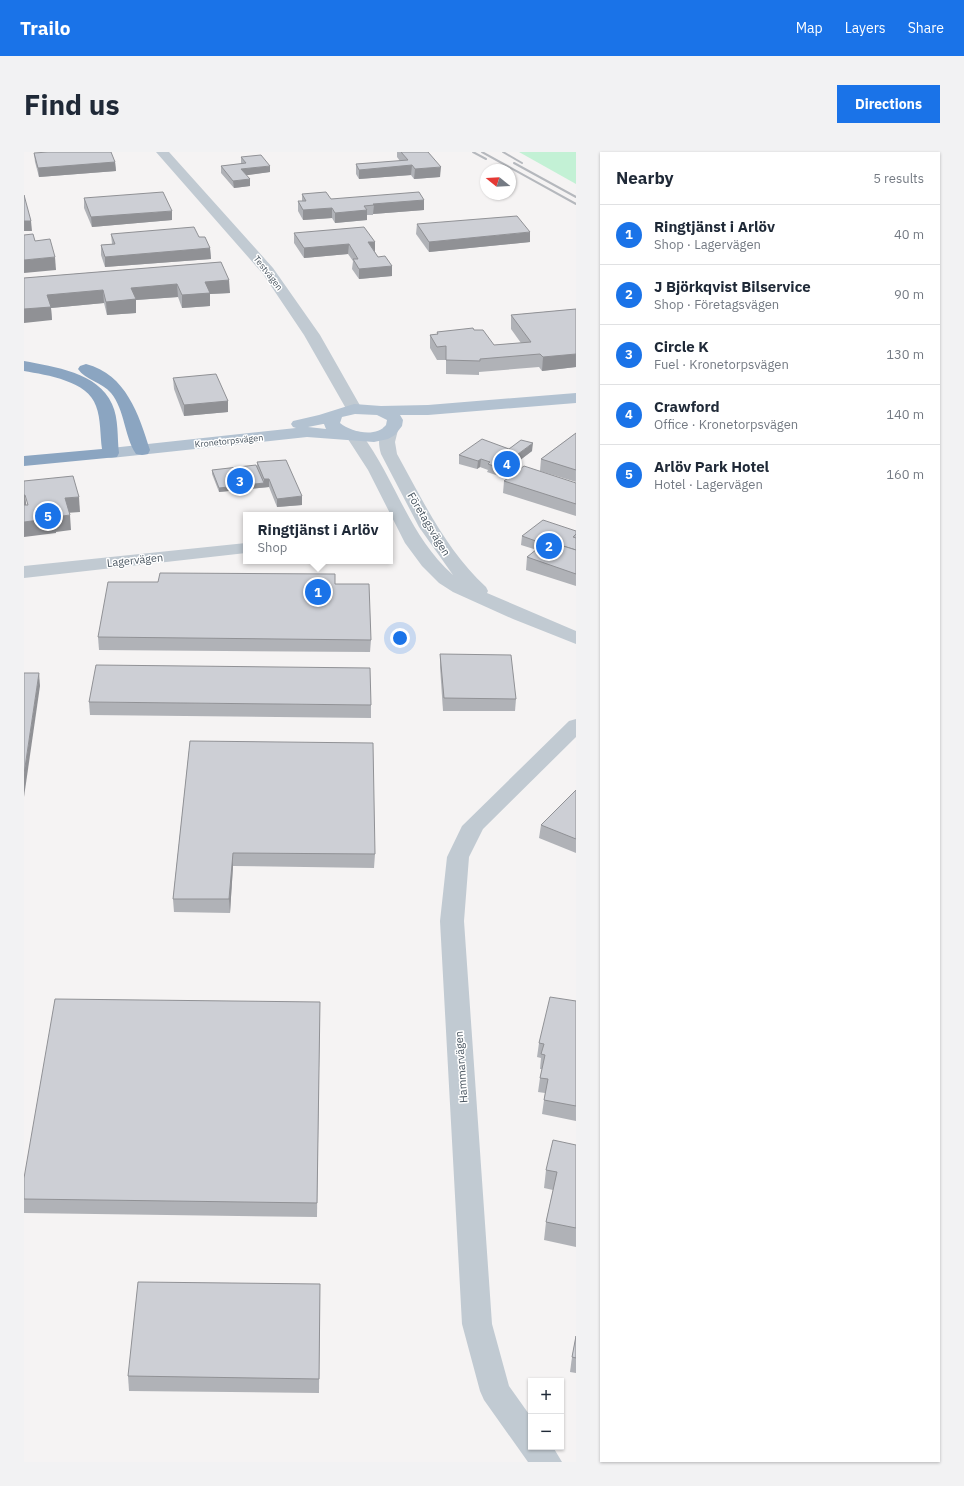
<!DOCTYPE html>
<html lang="en">
<head>
<meta charset="utf-8">
<style>
	body { margin:0; font-family:"IBM Plex Sans",sans-serif; background:#f2f2f3; color:#1f2937 }
	.controls { position:absolute; right:12px; bottom:12px; display:grid; overflow:hidden; border-radius:0px; box-shadow:0 1px 3px #0004 }
	.controls button { width:36px; height:36px; display:grid; place-items:center; padding:0; border:0; border-bottom:1px solid #e0e1e3; background:#fff; color:#1f2937; font:20px sans-serif }
	.compass { position:absolute; left:456px; top:12px; width:36px; height:36px; border-radius:50%; background:#fff; box-shadow:0 1px 3px #0004; rotate:288deg }
	.you { position:absolute; left:376px; top:486px; width:14px; height:14px; margin:-10px; border:3px solid #fff; border-radius:50%; background:#1a73e8; box-shadow:0 0 0 6px #1a73e833 }
	.badge { display:grid; place-items:center; width:26px; height:26px; border-radius:50%; background:#1a73e8; color:#fff; font-size:13px; font-weight:700 }
	.pin { position:absolute; translate:-50% -50%; border:2px solid #fff; box-shadow:0 1px 4px #0006 }
	.popup { position:absolute; left:219px; top:360px; width:150px; height:52px; box-sizing:border-box; display:grid; place-content:center; border-radius:0px; background:#fff; filter:drop-shadow(0 1px 3px #0005); font-size:13px; white-space:nowrap; color:#747a83 }
	.popup b { font-size:15px; color:#1f2937 }
	.popup::after { content:''; position:absolute; left:50%; top:100%; margin-left:-8px; border:8px solid transparent; border-top-color:#fff }
	.list { margin:0; padding:0; list-style:none }
	h2 { display:flex; justify-content:space-between; align-items:center; height:52px; margin:0; padding:0 16px; font-size:17px }
	h2 small { font-size:13px; font-weight:400; color:#747a83 }
	.list li { display:grid; grid-template-columns:26px 1fr auto; gap:12px; align-items:center; box-sizing:border-box; height:60px; padding:0 16px; border-top:1px solid #e0e1e3 }
	.list b { display:block; font-size:15px; white-space:nowrap }
	.list p { margin:0; font-size:13px; white-space:nowrap; color:#747a83 }
	.list em { font-size:13px; font-style:normal; color:#747a83 }
	.map { position:relative; flex:none; width:552px; height:1310px; overflow:hidden; border-radius:0px }
	header { display:flex; align-items:center; gap:24px; box-sizing:border-box; height:56px; padding:0 20px; background:#1a73e8; color:#fff }
	header strong { font-size:19px }
	nav { display:flex; gap:22px; margin-inline-start:auto; font-size:14px }
	.intro { display:flex; align-items:center; justify-content:space-between; box-sizing:border-box; height:96px; padding:0 24px }
	h1 { margin:0; font-size:28px }
	.button { padding:10px 18px; border-radius:0px; background:#1a73e8; color:#fff; font-size:14px; font-weight:700 }
	main { display:flex; gap:24px; padding:0 24px }
	aside { flex:1; background:#fff; border-radius:0px; box-shadow:0 1px 3px #0004 }
	.map>svg:first-child { display:block }
</style>
</head>
<body>
<header>
<strong>Trailo</strong>
<nav><a>Map</a><a>Layers</a><a>Share</a></nav>
</header>
<div class="intro"><h1>Find us</h1><a class="button">Directions</a></div>
<main>
<div class="map">
<svg width="552" height="1310" viewBox="0 0 552 1310">
	<rect width="100%" height="100%" fill="#f5f3f3"/>
	<polygon fill="#c3f1d5" points="495,0 552,0 552,32"/>
	<g fill="none" stroke-linecap="round" stroke-linejoin="round">
		<g fill="#c1cad2" fill-rule="evenodd">
			<polygon points="132,0 145,0 249,116 296,183 338,257 336,260 330,262 324,260 280,183 239,122"/>
			<path d="M366 273 372 275 374 278 371 290 373 302C399 349 422 398 462 435L464 439 463 441 552 479V492L489 467 429 440 415 431 398 414 381 391 344 318 322 284 324 280 330 279 336 280C372 327 384 383 429 423L395 375 357 302C354 291 354 284 360 275Z"/>
			<polygon points="222,391 222,401 0,426 0,414"/>
			<polygon points="552,567 552,585 459,677 445,705 440,769 468,1172 485,1234 507,1265 507,1295 529,1295 538,1310 504,1310 460,1248 456,1239 438,1172 416,769 423,705 438,674 545,569"/>
		</g>
		<path fill="#b3c2d1" fill-rule="evenodd" d="M552 241V251L404 263H376L379 268 378 274 371 283 364 287 350 290 283 285 87 306 81 305 79 301 81 297 87 296 272 276 269 275 267 272 269 269 295 263 330 252 357 254 404 253ZM331 262 353 263 363 268 362 273C352 286 327 280 316 271L318 265ZM300 272 302 277 284 275 299 272Z"/>
		<g fill="#8ba5c1" fill-rule="evenodd">
			<path d="M0 209C30 215 74 220 88 252 95 267 93 285 95 301L93 305 0 314V304L78 297C76 283 77 267 72 254 64 229 23 223 0 219Z"/>
			<path d="M62 212C102 222 115 263 126 298L124 302 118 303 112 302C100 284 101 258 87 241 78 230 61 228 54 217L56 214Z"/>
		</g>
		<g stroke="#b5b8bd" stroke-width="2">
			<polyline points="449,0 462,7"/>
			<polyline points="458,0 552,52"/>
			<polyline points="479,0 498,11"/>
			<polyline points="490,11 552,45"/>
		</g>
	</g>
	<g fill="#b0b2b7">
		<polygon points="373,0 404,0 416,25 390,27 387,23 335,27 332,22 332,12 376,9 373,5"/>
		<polygon points="10,1 91,10 92,19 15,25 11,10"/>
		<polygon points="217,5 246,20 222,23 226,27 226,34 210,36 197,21 197,14 217,12"/>
		<polygon points="278,42 307,47 400,48 400,58 349,62 349,63 343,63 343,68 311,71 308,66 279,68 274,59 274,49 278,49"/>
		<polygon points="60,46 148,68 68,75 60,56"/>
		<polygon points="393,72 506,90 405,100 392,82"/>
		<polygon points="270,81 351,90 351,100 354,105 368,114 368,124 335,127 328,117 329,109 324,102 280,106 270,91"/>
		<polygon points="87,82 175,85 186,96 187,107 81,115 77,103 77,93 88,92"/>
		<polygon points="197,110 206,141 186,142 186,154 158,156 154,145 112,148 112,161 83,163 80,151 27,156 28,168 0,126"/>
		<polygon points="552,157 552,215 518,219 515,215 455,220 455,223 422,222 422,208 413,208 406,196 406,183 413,182 413,180 450,178 470,193 497,191 487,177 487,163"/>
		<polygon points="149,226 204,249 204,260 160,264 150,237"/>
		<polygon points="552,281 552,330 516,319 517,307"/>
		<polygon points="485,297 508,299 475,324 463,320 464,318 456,315 453,317 435,312 435,303"/>
		<polygon points="233,310 278,353 253,355 245,335 195,340 188,322 188,318 233,314"/>
		<polygon points="480,329 552,331 552,364 479,341"/>
		<polygon points="552,379 552,434 502,418 503,405 513,398 497,393 498,384"/>
		<polygon points="311,432 347,488 346,500 75,498 74,485"/>
		<polygon points="416,502 492,547 491,559 419,559 416,515"/>
		<polygon points="65,550 347,553 347,566 66,563"/>
		<polygon points="166,589 351,702 350,716 209,714 206,761 150,760 149,747"/>
		<polygon points="552,638 552,701 515,686 517,673"/>
		<polygon points="552,849 552,969 518,962 521,941 514,940 516,926 518,917 516,917 517,906 513,905 515,891"/>
		<polygon points="296,850 293,1065 0,1061 0,1026"/>
		<polygon points="552,993 552,1095 520,1088 522,1070 529,1038 520,1036 522,1018"/>
		<polygon points="296,1132 295,1241 105,1239 104,1224"/>
		<polygon points="552,1184 552,1221 546,1220 548,1205"/>
	</g>
	<g fill="#909195">
		<polygon points="91,10 92,19 15,25 14,16"/>
		<polygon points="388,13 387,23 335,27 335,18"/>
		<polygon points="246,14 246,20 217,24 217,17"/>
		<polygon points="417,15 416,25 390,27 391,17"/>
		<polygon points="226,27 226,34 210,36 209,29"/>
		<polygon points="400,48 400,58 349,62 350,53 349,52"/>
		<polygon points="308,56 308,66 279,68 279,58"/>
		<polygon points="343,58 343,68 311,71 311,61"/>
		<polygon points="148,59 148,68 68,75 67,65"/>
		<polygon points="0,69 7,69 8,79 0,79"/>
		<polygon points="506,80 506,90 405,100 405,90"/>
		<polygon points="344,90 351,90 351,100"/>
		<polygon points="325,92 324,102 280,106 280,96"/>
		<polygon points="186,96 187,107 81,115 81,105"/>
		<polygon points="31,105 32,118 0,121 0,108"/>
		<polygon points="368,114 368,124 335,127 335,117"/>
		<polygon points="205,128 206,141 186,142 186,154 158,156 158,143 181,130"/>
		<polygon points="153,132 154,145 112,148 112,161 83,163 82,150 107,136"/>
		<polygon points="79,138 80,151 27,156 28,168 0,171 0,157 23,143"/>
		<polygon points="552,202 552,215 518,219 519,205"/>
		<polygon points="204,249 204,260 160,264 160,253"/>
		<polygon points="509,291 508,299 475,324 475,316"/>
		<polygon points="457,307 456,315 453,317 454,309"/>
		<polygon points="240,327 245,327 245,335 195,340 195,336 240,331"/>
		<polygon points="0,343 1,343 3,358 0,358"/>
		<polygon points="278,344 278,353 253,355 253,347"/>
		<polygon points="55,345 56,360 42,361 41,346"/>
		<polygon points="46,363 47,378 32,380 32,381 0,385 0,370 31,365"/>
		<polygon points="15,521 16,534 0,645 0,622"/>
		<polygon points="209,701 209,714 206,761 205,747"/>
	</g>
	<g fill="#cdcfd5" stroke="#909195">
		<polygon points="24,0 87,0 91,10 14,16 10,1"/>
		<polygon points="377,0 404,0 417,15 391,17 388,13 335,18 332,12 384,8"/>
		<polygon points="237,3 246,14 217,17 226,27 209,29 197,14 222,11 217,5"/>
		<polygon points="139,40 148,59 67,65 60,46"/>
		<polygon points="302,40 307,47 395,40 400,48 349,52 350,53 340,54 343,58 311,61 308,56 279,58 274,49 282,49 278,42"/>
		<polygon points="0,43 7,69 0,69"/>
		<polygon points="493,64 506,80 405,90 393,72"/>
		<polygon points="170,75 175,85 181,85 186,96 81,105 77,93 91,92 87,82"/>
		<polygon points="340,75 351,90 344,90 354,105 361,104 368,114 335,117 329,107 334,107 325,92 280,96 270,81"/>
		<polygon points="9,82 11,89 26,87 31,105 0,108 0,83"/>
		<polygon points="197,110 205,128 181,130 186,141 158,143 153,132 107,136 112,147 82,150 79,138 23,143 27,155 0,157 0,126"/>
		<polygon points="552,157 552,202 519,205 516,202 456,207 456,209 422,208 422,194 413,195 406,183 414,182 413,180 449,176 450,178 459,178 470,193 507,190 487,163"/>
		<polygon points="192,222 204,249 160,253 149,226"/>
		<polygon points="552,281 552,318 517,307"/>
		<polygon points="458,287 485,297 497,288 509,291 475,316 464,312 466,310 457,307 454,309 435,303"/>
		<polygon points="262,308 278,344 253,347 245,327 240,327 233,310"/>
		<polygon points="232,313 240,331 195,336 188,318"/>
		<polygon points="500,314 552,331 552,352 480,329"/>
		<polygon points="49,324 55,345 41,346 46,363 31,365 31,366 0,370 0,353 4,353 1,343 0,343 0,329"/>
		<polygon points="519,368 552,379 552,382 549,385 552,386 552,398 523,389 520,392 498,384"/>
		<polygon points="523,389 552,398 552,422 503,405"/>
		<polygon points="136,421 311,422 311,432 345,432 347,488 74,485 84,430 134,430"/>
		<polygon points="416,502 487,503 492,547 420,546"/>
		<polygon points="72,513 346,516 347,553 65,550"/>
		<polygon points="0,521 15,521 0,622"/>
		<polygon points="166,589 349,591 351,702 209,701 205,747 149,747"/>
		<polygon points="552,638 552,687 517,673"/>
		<polygon points="526,845 552,849 552,954 520,948 524,927 516,926 521,903 517,902 520,892 515,891"/>
		<polygon points="31,847 296,850 293,1051 0,1047 0,1026"/>
		<polygon points="529,988 552,993 552,1076 522,1070 533,1020 522,1018"/>
		<polygon points="114,1130 296,1132 295,1227 104,1224"/>
		<polygon points="552,1184 552,1206 548,1205"/>
	</g>
	<g text-anchor="middle" stroke-width="3" stroke-linejoin="round" paint-order="stroke">
		<g font-size="9" fill="#4a5661" stroke="#fff">
			<text transform="translate(244 121) rotate(52)" y="3">Testvägen</text>
			<text transform="translate(205 289) rotate(-6)" y="3">Kronetorpsvägen</text>
		</g>
		<g font-size="11" fill="#4a5661" stroke="#fff">
			<text transform="translate(405 372) rotate(59)" y="4">Företagsvägen</text>
			<text transform="translate(111 408) rotate(-6)" y="4">Lagervägen</text>
			<text transform="translate(437 915) rotate(-94)" y="4">Hammarvägen</text>
		</g>
	</g>
</svg>
<div class="controls">
<button>+</button>
<button>−</button>
</div>
<svg class="compass" viewBox="-18 -18 36 36"><path d="M0-13l5 13h-10z" fill="#e53935"/><path d="M0 13l5-13h-10z" fill="#747a83"/></svg>
<div class="you"></div>
<div class="pin badge" style="left:294px;top:440px">1</div>
<div class="popup"><b>Ringtjänst i Arlöv</b>Shop</div>
<div class="pin badge" style="left:525px;top:394px">2</div>
<div class="pin badge" style="left:216px;top:329px">3</div>
<div class="pin badge" style="left:483px;top:312px">4</div>
<div class="pin badge" style="left:24px;top:364px">5</div>
</div>
<aside>
<h2>Nearby<small>5 results</small></h2>
<ul class="list">
<li><span class="badge">1</span><div><b>Ringtjänst i Arlöv</b><p>Shop · Lagervägen</p></div><em>40 m</em></li>
<li><span class="badge">2</span><div><b>J Björkqvist Bilservice</b><p>Shop · Företagsvägen</p></div><em>90 m</em></li>
<li><span class="badge">3</span><div><b>Circle K</b><p>Fuel · Kronetorpsvägen</p></div><em>130 m</em></li>
<li><span class="badge">4</span><div><b>Crawford</b><p>Office · Kronetorpsvägen</p></div><em>140 m</em></li>
<li><span class="badge">5</span><div><b>Arlöv Park Hotel</b><p>Hotel · Lagervägen</p></div><em>160 m</em></li>
</ul>
</aside>
</main>
</body>
</html>
